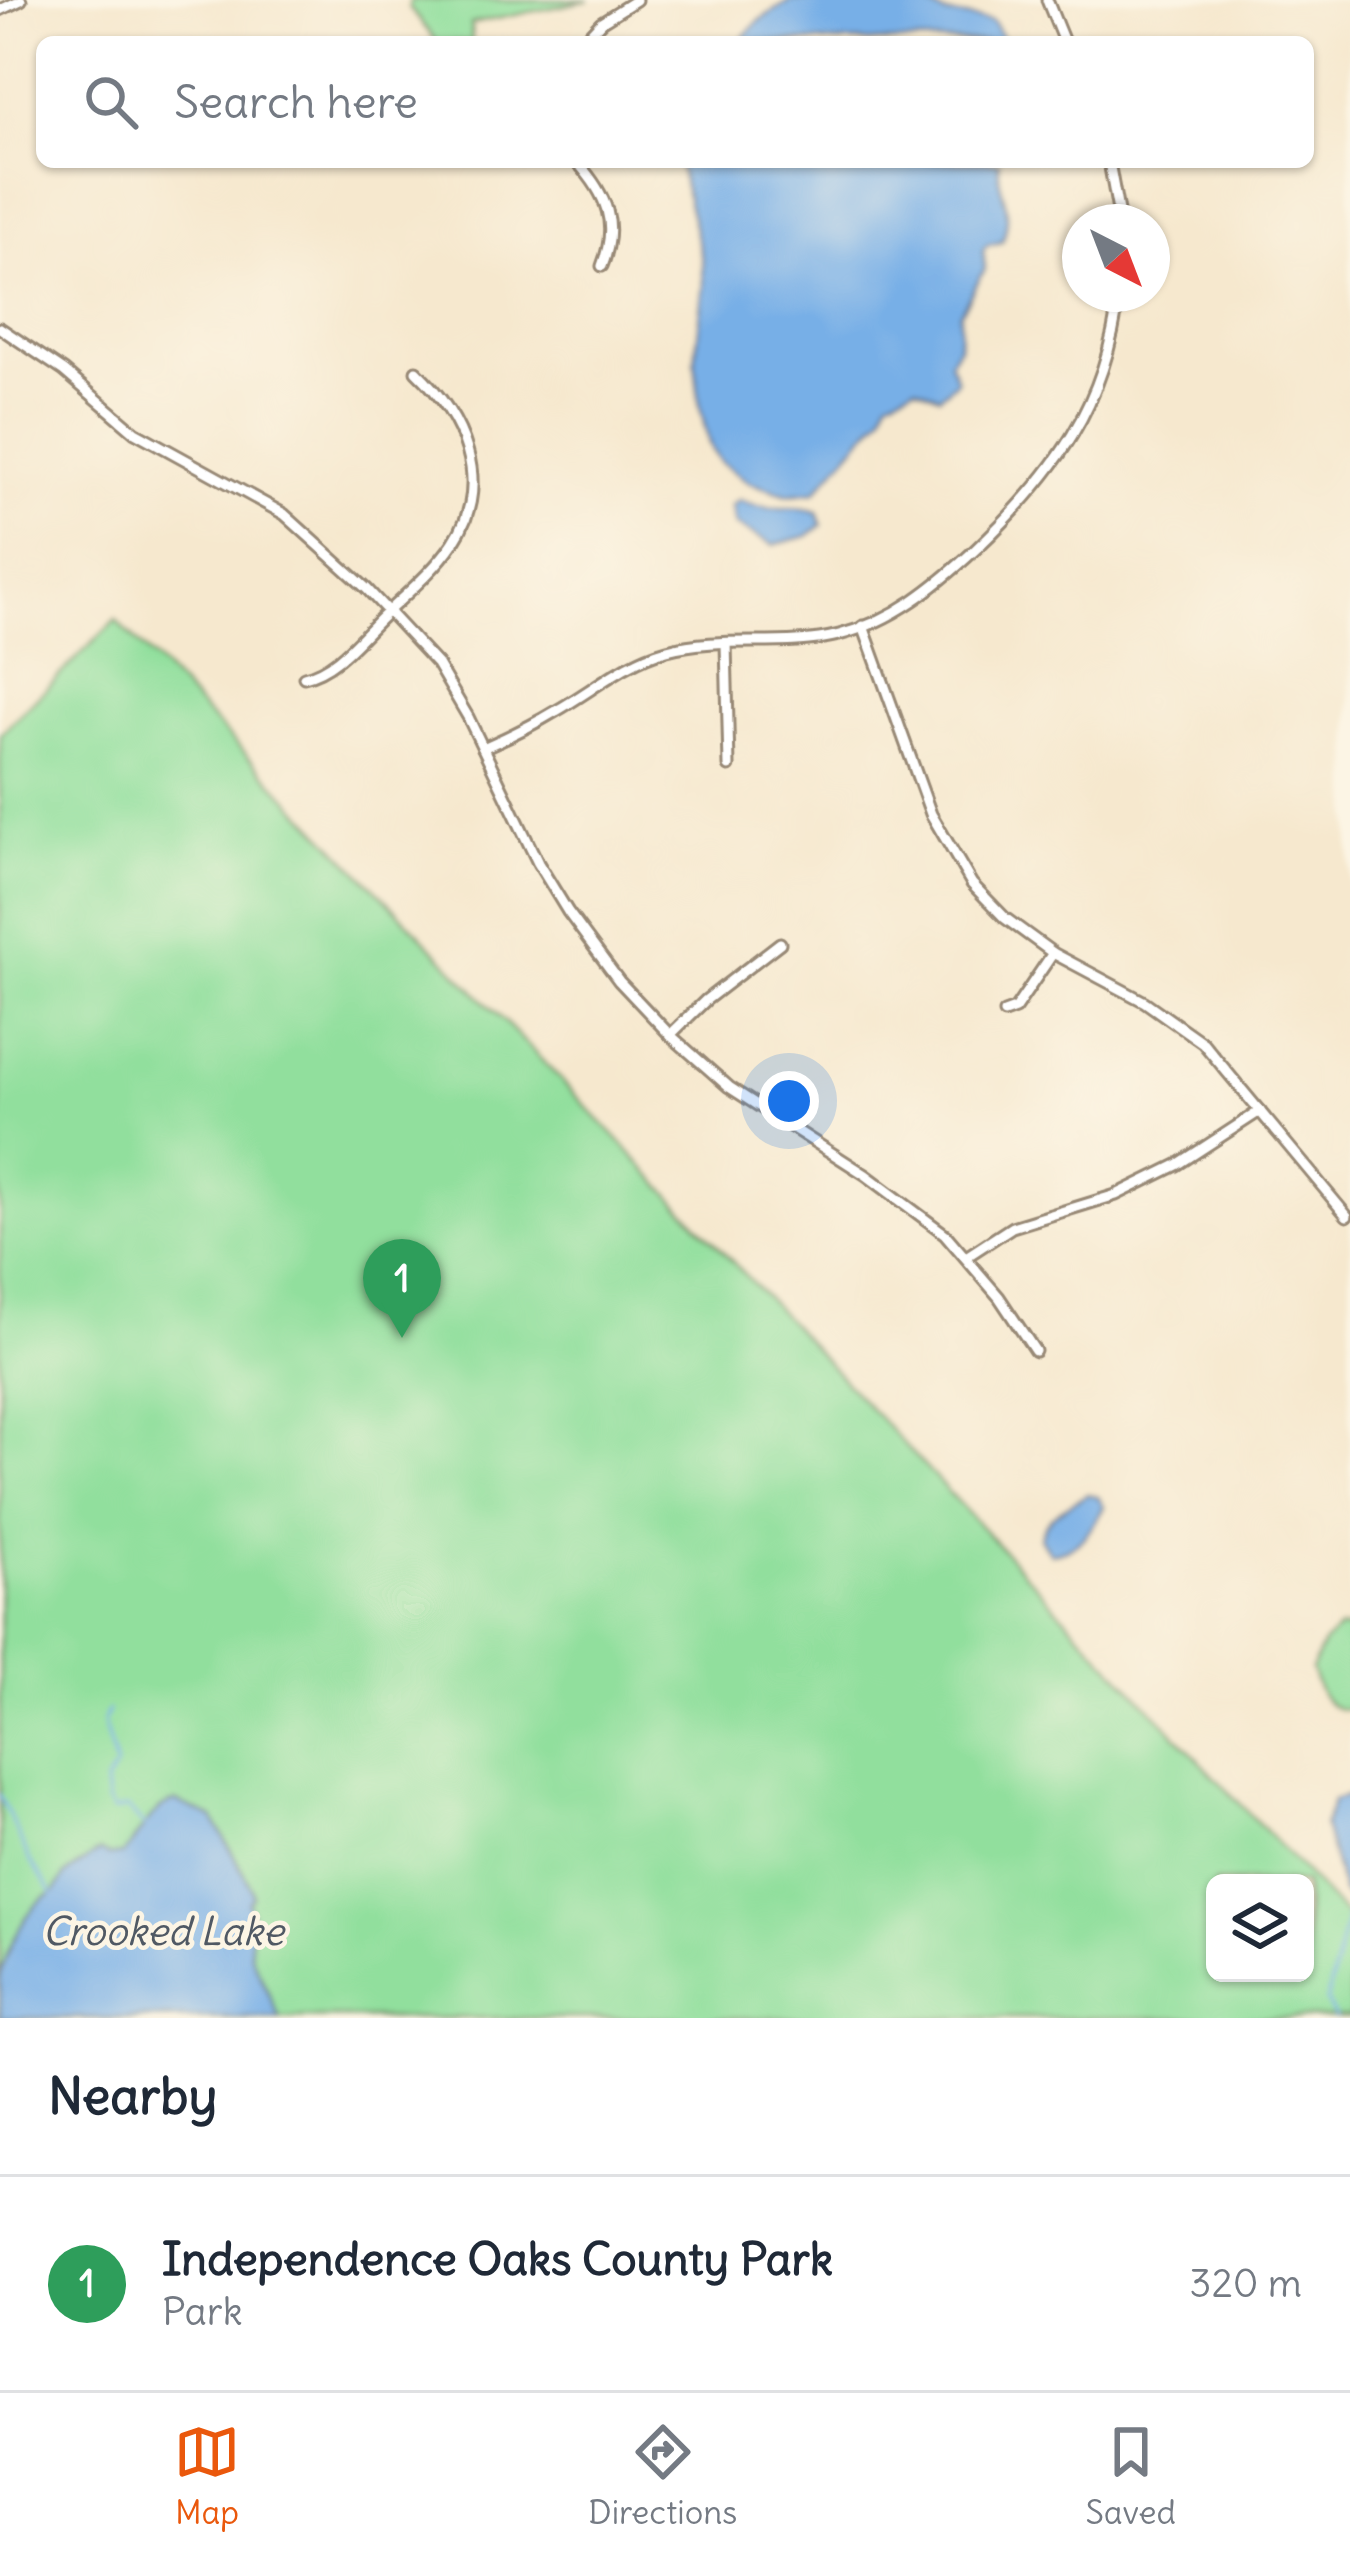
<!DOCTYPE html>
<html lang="en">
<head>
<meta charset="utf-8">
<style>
	body { margin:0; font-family:Delius,sans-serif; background:#f6f6f7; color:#1f2937 }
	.controls { position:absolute; right:36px; bottom:36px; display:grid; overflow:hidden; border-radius:18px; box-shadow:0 3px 9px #0004 }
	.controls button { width:108px; height:108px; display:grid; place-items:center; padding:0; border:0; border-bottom:3px solid #e0e1e3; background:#fff; color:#1f2937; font:60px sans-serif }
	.compass { position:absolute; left:1062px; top:204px; width:108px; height:108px; border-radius:50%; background:#fff; box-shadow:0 3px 9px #0004; rotate:138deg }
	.you { position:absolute; left:789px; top:1101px; width:42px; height:42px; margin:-30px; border:9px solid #fff; border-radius:50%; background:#1a73e8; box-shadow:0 0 0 18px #1a73e833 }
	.badge { display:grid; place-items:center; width:78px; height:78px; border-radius:50%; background:#ea580c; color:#fff; font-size:39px; font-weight:700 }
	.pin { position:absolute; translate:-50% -99px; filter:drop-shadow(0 3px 6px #0008) }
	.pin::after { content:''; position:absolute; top:63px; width:42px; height:36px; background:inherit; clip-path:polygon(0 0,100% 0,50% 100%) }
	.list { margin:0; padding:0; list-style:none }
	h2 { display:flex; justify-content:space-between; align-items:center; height:156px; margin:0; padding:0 48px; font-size:51px }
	h2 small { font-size:39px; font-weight:400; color:#747a83 }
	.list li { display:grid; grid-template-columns:78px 1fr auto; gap:36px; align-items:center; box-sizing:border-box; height:216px; padding:0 48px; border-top:3px solid #e0e1e3 }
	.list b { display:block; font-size:45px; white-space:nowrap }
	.list p { margin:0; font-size:39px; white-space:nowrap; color:#747a83 }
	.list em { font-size:39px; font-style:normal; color:#747a83 }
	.icon { flex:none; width:66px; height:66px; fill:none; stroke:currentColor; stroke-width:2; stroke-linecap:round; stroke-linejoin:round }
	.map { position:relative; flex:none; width:1350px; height:2018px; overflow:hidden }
	.search { position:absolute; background:#fff; box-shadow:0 3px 9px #0004; left:36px; right:36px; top:36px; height:132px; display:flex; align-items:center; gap:30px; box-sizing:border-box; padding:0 42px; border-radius:18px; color:#747a83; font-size:45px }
	.sheet { height:372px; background:#fff }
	nav { display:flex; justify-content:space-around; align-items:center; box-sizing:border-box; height:168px; border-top:3px solid #e0e1e3; background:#fff; font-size:33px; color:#747a83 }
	nav a { display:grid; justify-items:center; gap:6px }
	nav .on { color:#ea580c }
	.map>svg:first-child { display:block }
</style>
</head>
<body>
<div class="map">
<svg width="1350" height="2018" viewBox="0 0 1350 2018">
	<rect width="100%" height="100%" fill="#fcf5e5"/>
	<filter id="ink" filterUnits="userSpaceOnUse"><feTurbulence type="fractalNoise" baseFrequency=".00833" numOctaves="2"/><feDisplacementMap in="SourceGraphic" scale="24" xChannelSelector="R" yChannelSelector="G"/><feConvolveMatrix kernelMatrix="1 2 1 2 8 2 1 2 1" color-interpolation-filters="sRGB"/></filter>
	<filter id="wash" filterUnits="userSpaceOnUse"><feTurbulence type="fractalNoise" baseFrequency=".004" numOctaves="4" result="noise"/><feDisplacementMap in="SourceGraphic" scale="48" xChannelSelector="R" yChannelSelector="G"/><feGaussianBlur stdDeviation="2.7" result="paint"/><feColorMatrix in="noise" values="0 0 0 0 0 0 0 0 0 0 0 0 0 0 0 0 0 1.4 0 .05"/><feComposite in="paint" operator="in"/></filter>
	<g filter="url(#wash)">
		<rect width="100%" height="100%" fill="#f6e8ce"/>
		<g fill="#91df9d" stroke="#66845e" stroke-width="3" fill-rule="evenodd">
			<polygon points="410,0 590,0 471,24 472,42 437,42 409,8"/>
			<path d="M116 620 613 1134 1350 1921V2018H0V734ZM1215 1883H1305V1973H1215Z"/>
			<path d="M1339 1629H1350V1709C1326 1713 1318 1690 1311 1670L1323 1644Z"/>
		</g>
		<g fill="#77afe7" stroke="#596c82" stroke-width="3">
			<polygon points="791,0 916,0 944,14 992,21 1005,42 739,42 760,20"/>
			<path d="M678 162H999C996 195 1016 203 1002 242L987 245 983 250 985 269 960 313 959 346 949 361 957 380 940 396 915 386 888 399 883 414 815 492 788 495 750 483 721 463 710 447 700 407 695 361 704 284 702 259Z"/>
			<path d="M739 500C773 515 791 503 818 512L822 525 808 536 773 545 735 525 731 506Z"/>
			<path d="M1088 1494 1098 1497 1104 1507C1089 1532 1081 1549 1050 1553L1040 1538C1046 1513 1068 1507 1088 1494Z"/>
			<polygon points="1350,1795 1350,1900 1343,1894 1324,1826 1333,1800"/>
			<path d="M176 1802 213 1818 252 1889 253 1896 248 1902 255 1928 250 1940 251 1955 280 2018H0C0 2006 0 1991 0 1979 6 1951 27 1903 54 1893L65 1875 92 1856 100 1852 108 1856 123 1854C142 1835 148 1809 176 1802Z"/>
		</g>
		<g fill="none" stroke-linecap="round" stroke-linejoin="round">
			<g stroke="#77afe7" stroke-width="3">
				<polyline points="108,1710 103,1722 116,1767 105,1783 107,1802 113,1811 128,1808 145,1827"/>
				<polyline points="0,1795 30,1861 53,1894"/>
				<polyline points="1335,2018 1326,2002 1350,1906"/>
			</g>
		</g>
	</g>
	<g filter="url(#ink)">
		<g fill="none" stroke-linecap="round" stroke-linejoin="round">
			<g stroke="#988976" stroke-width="15">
				<g id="minor">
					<polyline points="1047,0 1064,42"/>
					<polyline points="0,10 21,0"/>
					<polyline points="582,42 601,22 636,0"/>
					<path d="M577 162C607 195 619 224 602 266"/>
					<polyline points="1109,162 1120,222"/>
					<polyline points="0,328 64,371 135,432 284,514 367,589 437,664 468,717 538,863 568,912 619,981 670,1035 729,1087 866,1175 945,1234 999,1297 1035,1351"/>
					<polyline points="863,626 931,814 972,884 1005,918 1053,953 1145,1002 1203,1043 1347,1216"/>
					<polyline points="726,643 729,766"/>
					<path d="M304 677C336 670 359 639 383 616 406 594 435 570 453 543 494 482 463 416 416 371"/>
					<path d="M483 748C508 737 533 725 556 711 593 690 626 661 667 650 723 635 783 649 839 635 894 621 936 586 976 549 1055 474 1106 405 1119 294"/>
					<polyline points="1004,1013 1015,1009 1053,953"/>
					<polyline points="670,1035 706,1000 780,943"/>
					<polyline points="966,1257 1012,1227 1116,1195 1177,1165 1260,1111"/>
				</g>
			</g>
			<use href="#minor" stroke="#fff" stroke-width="9"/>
		</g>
	</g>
	<g text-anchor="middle" stroke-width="9" stroke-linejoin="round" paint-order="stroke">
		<g font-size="39" font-style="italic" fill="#505964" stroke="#fcf5e5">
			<text x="163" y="1945">Crooked Lake</text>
		</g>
	</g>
</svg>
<div class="controls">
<button><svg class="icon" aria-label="layers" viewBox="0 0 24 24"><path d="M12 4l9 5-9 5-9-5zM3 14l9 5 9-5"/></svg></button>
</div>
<svg class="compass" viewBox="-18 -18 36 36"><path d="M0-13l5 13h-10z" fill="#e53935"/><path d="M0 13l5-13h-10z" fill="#747a83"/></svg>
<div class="you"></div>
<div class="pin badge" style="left:402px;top:1338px;background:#2e9e5b">1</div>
<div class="search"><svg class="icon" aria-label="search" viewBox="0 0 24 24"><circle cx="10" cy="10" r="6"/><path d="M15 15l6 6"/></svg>Search here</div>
</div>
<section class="sheet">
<h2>Nearby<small></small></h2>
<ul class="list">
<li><span class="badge" style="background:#2e9e5b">1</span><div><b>Independence Oaks County Park</b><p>Park</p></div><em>320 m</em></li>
</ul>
</section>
<nav>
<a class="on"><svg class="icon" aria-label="map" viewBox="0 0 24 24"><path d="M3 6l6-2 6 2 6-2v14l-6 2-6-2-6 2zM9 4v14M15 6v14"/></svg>Map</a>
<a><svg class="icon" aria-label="directions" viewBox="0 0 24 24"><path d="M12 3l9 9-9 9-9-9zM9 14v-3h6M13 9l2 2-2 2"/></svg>Directions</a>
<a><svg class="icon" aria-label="saved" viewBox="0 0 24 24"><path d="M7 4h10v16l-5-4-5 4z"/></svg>Saved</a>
</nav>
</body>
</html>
